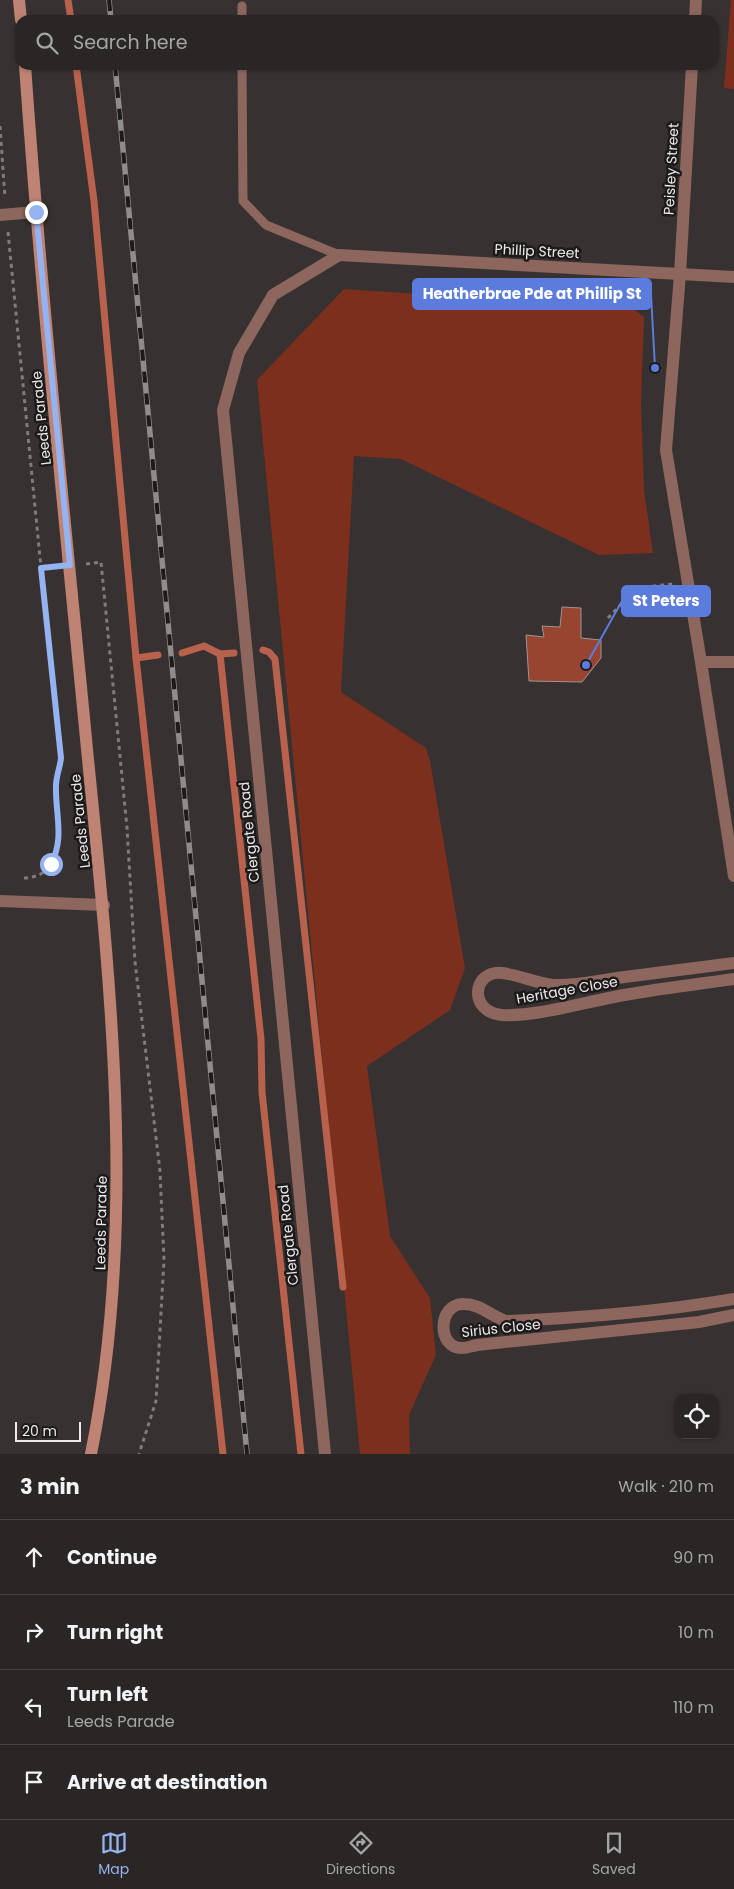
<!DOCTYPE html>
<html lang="en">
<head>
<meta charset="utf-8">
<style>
	body { margin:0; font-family:Poppins,sans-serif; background:#312e2d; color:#f1f3f6 }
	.controls { position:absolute; right:15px; bottom:15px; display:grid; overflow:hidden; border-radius:10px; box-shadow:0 1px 4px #0004 }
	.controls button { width:45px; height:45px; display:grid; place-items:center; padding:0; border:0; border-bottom:1px solid #454342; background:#292625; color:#f1f3f6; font:25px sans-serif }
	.scale { position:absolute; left:15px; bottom:12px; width:66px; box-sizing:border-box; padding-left:5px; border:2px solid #ece9e8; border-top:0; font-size:14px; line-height:18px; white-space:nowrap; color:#ece9e8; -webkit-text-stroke:4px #1c1a1a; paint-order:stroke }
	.stop { position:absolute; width:15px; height:15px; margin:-11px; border:4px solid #95b2f1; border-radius:50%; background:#fff }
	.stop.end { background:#95b2f1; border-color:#fff; box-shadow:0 1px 5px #0008 }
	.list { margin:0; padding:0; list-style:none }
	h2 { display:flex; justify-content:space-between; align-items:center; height:65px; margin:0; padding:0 20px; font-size:21px }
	h2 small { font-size:16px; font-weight:400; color:#a5a5a7 }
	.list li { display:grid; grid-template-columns:32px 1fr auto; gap:15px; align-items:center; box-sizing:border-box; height:75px; padding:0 20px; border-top:1px solid #454342 }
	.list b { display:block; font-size:19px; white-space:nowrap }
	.list p { margin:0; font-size:16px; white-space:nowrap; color:#a5a5a7 }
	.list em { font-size:16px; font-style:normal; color:#a5a5a7 }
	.icon { flex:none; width:28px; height:28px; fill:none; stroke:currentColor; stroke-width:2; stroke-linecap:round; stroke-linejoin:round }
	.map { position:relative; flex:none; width:734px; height:1454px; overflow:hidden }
	.search { position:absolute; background:#292625; box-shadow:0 1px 4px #0004; left:15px; right:15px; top:15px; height:55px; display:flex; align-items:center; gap:12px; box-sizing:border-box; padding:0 18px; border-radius:15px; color:#a5a5a7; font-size:19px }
	.sheet { height:365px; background:#292625 }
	nav { display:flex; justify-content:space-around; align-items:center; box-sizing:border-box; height:70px; border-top:1px solid #454342; background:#292625; font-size:14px; color:#a5a5a7 }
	nav a { display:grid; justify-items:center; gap:2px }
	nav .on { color:#95b2f1 }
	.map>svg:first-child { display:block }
</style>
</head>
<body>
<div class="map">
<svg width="734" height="1454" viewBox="0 0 734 1454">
	<rect width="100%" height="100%" fill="#373231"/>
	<g fill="#7b2f1c">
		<polygon points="731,0 734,0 734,89 724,88"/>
		<polygon points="344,289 632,308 644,317 641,403 644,490 653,553 599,555 401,459 354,456 341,692 426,748 430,761 465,968 450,1010 367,1066 390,1236 430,1298 436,1355 409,1415 410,1454 360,1454 257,380"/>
	</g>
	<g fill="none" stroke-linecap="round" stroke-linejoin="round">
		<g stroke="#b8624d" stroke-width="7">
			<polyline points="68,0 71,20"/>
			<polyline points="76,65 94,201 136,658 158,655"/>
			<polyline points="263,650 269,652 275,659 343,1287"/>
			<polyline points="182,653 204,646 220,654 234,653"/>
			<polyline points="220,654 261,1039 262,1092 301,1454"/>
			<polyline points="136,658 223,1454"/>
		</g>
	</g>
	<polygon fill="#974531" stroke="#9c9695" points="562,607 581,608 581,638 601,640 601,658 582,682 529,681 526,635 544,637 542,626 560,627"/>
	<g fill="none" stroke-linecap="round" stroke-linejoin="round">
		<g stroke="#807c7b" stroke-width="3" stroke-dasharray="4 4" stroke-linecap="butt">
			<polyline points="0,126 5,198"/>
			<polyline points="8,232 41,568 53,567"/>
			<polyline points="86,564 101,562 127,828 135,962 160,1171 164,1260 156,1401 139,1454"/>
			<polyline points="608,618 626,599 645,587 673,584"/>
			<path d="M24 878C71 876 57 819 56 789 55 778 60 769 61 758L41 568"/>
		</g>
		<g stroke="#8d675d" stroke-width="9">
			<polyline points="242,6 242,20"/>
			<polyline points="242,65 243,201 266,225 339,255"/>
		</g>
		<g stroke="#8d675d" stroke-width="12">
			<polyline points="701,662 734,662"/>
			<polyline points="0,901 104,905"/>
			<path d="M734 963C695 968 656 973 617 978 596 981 574 986 553 985 535 983 519 975 502 973 472 970 468 1012 502 1015 534 1017 581 1003 614 997 654 989 694 985 734 979"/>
			<path d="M734 1299C658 1312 583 1318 506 1321 491 1316 480 1304 464 1304 438 1303 436 1348 462 1348 467 1348 472 1346 477 1345L699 1322 734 1315"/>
			<polyline points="325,1454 223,410 239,353 273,295 339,255 734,277"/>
		</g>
		<g stroke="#8d675d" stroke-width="12">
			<polyline points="695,20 696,0"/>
			<polyline points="692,65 680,274 666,450 701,662 734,876"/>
			<polyline points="0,215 35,212"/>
		</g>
		<g stroke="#bf8373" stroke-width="12">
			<polyline points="19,0 21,20"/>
			<path d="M25 65C41 293 65 521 87 749 110 983 138 1221 91 1454"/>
		</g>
		<g stroke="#908c8b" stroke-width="5.5">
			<g id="rail">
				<polyline points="109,0 111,20"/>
				<polyline points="115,65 247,1454"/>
			</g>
		</g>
		<use href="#rail" stroke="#1c1a1a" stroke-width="4" stroke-dasharray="11" stroke-linecap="butt"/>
	</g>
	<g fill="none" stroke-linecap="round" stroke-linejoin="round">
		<path stroke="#95b2f1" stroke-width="6" d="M36 212 70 565 41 568 61 758C60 768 56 776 56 786 55 813 65 838 51 864"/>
	</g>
	<g text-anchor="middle" stroke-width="5" stroke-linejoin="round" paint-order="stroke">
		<g font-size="14" fill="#ece9e8" stroke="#1c1a1a">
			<text transform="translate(671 169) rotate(-87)" y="5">Peisley Street</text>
			<text transform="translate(537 251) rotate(3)" y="5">Phillip Street</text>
			<text transform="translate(41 418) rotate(-96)" y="5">Leeds Parade</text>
			<text transform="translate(80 821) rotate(-96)" y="5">Leeds Parade</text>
			<text transform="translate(249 832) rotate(-96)" y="5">Clergate Road</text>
			<text transform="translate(567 990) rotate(-10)" y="5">Heritage Close</text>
			<text transform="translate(101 1223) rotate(-89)" y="5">Leeds Parade</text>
			<text transform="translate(288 1235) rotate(-96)" y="5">Clergate Road</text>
			<text transform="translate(501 1328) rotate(-6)" y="5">Sirius Close</text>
		</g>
	</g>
	<path fill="none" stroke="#5b7cdd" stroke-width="2" d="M655 368L651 294M586 665L622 601"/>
	<g fill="#5b7cdd" stroke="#1c1a1a" stroke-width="2">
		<circle cx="655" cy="368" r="5"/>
		<circle cx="586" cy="665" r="5"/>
	</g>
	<g fill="#5b7cdd" stroke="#5b7cdd" stroke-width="2">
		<rect x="413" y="279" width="238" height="30" rx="5"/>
		<rect x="622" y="586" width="88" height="30" rx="5"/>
	</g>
	<g font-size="15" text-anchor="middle" font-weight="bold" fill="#fff">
		<text x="532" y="299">Heatherbrae Pde at Phillip St</text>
		<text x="666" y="606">St Peters</text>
	</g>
</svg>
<div class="controls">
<button><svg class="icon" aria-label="locate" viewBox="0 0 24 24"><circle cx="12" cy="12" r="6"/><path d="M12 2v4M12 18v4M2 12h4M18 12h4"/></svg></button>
</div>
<div class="scale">20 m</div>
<div class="stop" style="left:51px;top:864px"></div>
<div class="stop end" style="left:36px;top:212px"></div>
<div class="search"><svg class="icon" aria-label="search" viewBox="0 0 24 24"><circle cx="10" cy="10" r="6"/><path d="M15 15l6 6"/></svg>Search here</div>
</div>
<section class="sheet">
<h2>3 min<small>Walk · 210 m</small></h2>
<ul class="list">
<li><svg class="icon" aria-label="ahead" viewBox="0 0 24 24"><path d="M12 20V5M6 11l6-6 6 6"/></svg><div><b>Continue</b></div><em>90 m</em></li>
<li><svg class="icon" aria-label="right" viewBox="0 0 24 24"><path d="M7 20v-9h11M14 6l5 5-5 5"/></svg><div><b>Turn right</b></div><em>10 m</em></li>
<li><svg class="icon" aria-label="left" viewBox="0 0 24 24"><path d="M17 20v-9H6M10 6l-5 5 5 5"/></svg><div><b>Turn left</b><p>Leeds Parade</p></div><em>110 m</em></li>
<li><svg class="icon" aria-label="arrive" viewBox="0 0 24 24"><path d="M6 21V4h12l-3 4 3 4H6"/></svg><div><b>Arrive at destination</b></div></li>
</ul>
</section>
<nav>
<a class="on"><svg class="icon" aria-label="map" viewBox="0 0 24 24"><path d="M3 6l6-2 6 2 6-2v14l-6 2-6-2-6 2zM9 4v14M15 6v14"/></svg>Map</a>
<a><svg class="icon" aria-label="directions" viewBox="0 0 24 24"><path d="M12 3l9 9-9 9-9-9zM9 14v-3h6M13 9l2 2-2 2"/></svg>Directions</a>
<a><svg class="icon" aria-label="saved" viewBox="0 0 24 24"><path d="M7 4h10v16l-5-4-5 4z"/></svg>Saved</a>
</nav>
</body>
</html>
